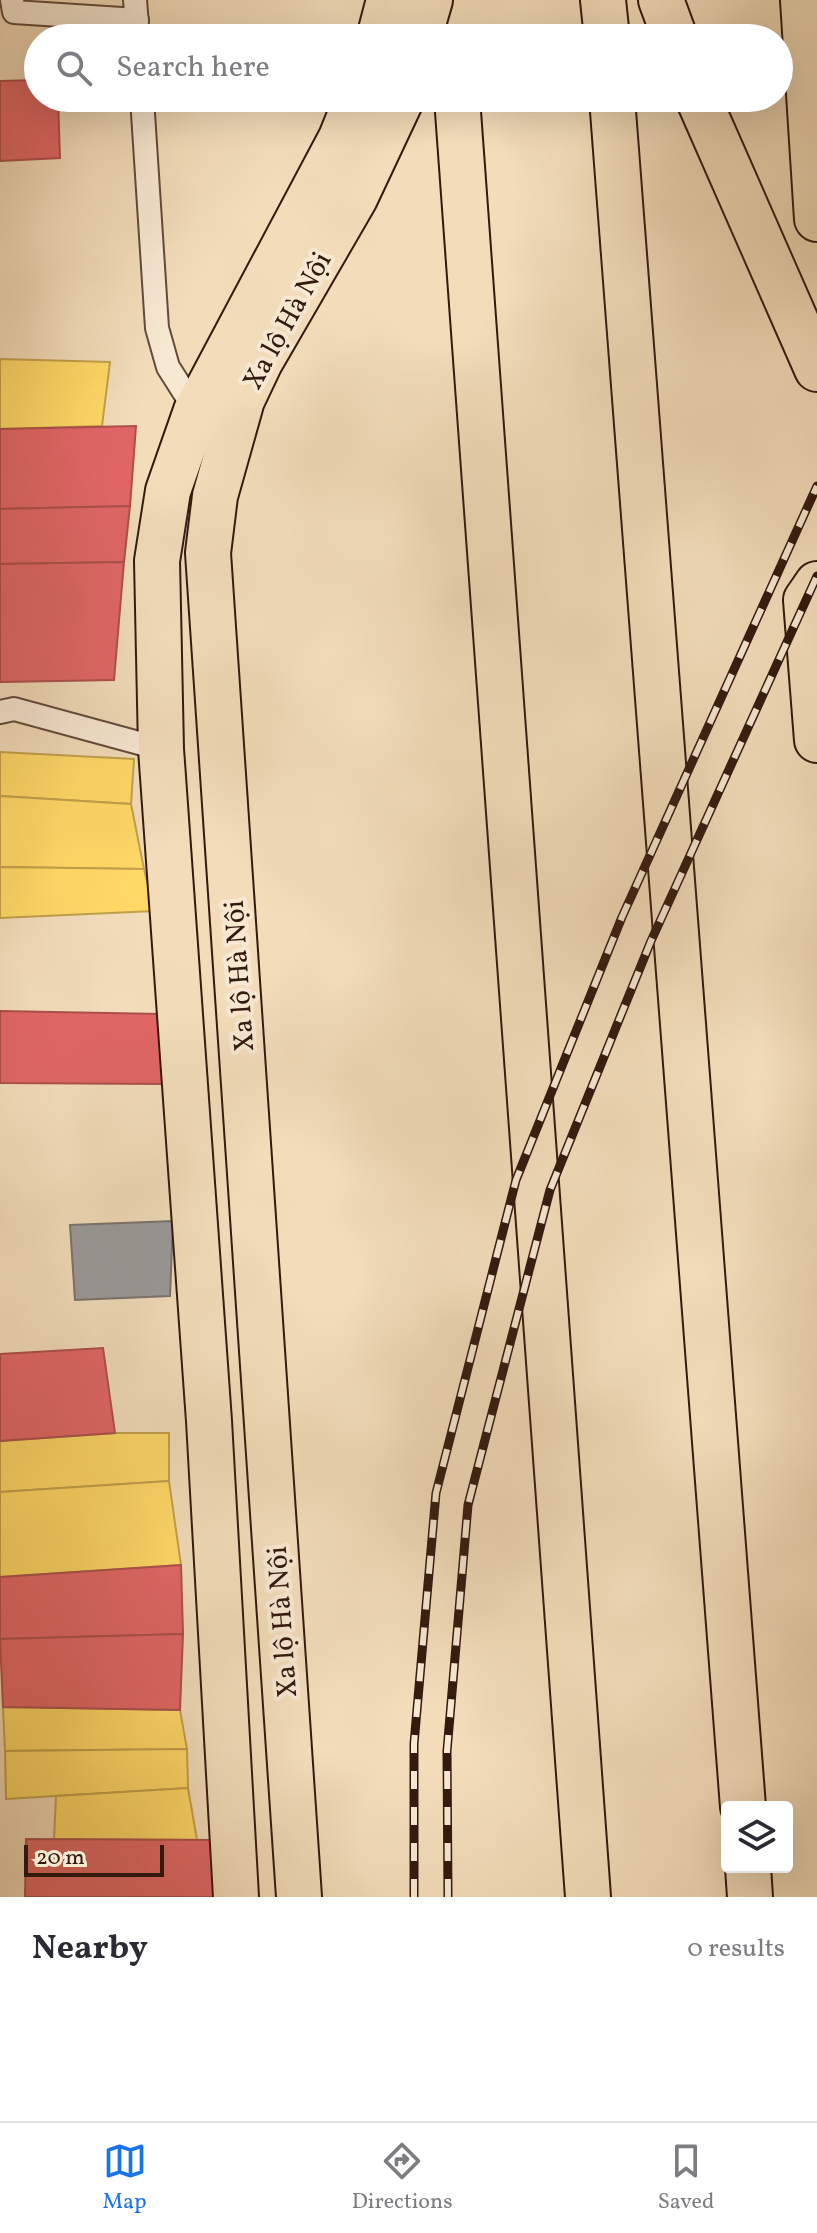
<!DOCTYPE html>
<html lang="en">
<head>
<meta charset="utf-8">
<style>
	body { margin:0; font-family:Vollkorn,serif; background:#f7f7f7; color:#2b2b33 }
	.controls { position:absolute; right:24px; bottom:24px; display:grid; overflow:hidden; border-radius:8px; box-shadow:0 8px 32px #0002 }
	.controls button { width:72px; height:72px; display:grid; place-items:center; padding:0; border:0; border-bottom:2px solid #e1e1e2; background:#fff; color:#2b2b33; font:40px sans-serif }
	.scale { position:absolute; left:24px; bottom:20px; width:140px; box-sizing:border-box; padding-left:8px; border:4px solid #331a0f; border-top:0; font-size:22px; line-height:28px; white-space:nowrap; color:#331a0f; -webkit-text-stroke:6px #f7e8d2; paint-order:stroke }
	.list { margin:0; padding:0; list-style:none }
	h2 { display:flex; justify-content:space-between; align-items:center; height:104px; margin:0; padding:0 32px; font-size:34px }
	h2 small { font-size:26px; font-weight:400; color:#7c7c81 }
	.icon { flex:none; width:44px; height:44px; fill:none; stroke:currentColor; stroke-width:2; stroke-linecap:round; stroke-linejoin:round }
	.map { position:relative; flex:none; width:817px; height:1897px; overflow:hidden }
	.search { position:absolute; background:#fff; box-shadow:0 8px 32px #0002; left:24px; right:24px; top:24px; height:88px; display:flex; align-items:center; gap:20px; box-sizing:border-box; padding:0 28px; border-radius:44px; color:#7c7c81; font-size:30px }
	.sheet { height:224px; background:#fff }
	nav { display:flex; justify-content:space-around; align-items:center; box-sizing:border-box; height:112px; border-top:2px solid #e1e1e2; background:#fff; font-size:22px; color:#7c7c81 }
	nav a { display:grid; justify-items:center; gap:4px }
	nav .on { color:#1a73e8 }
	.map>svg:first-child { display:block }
</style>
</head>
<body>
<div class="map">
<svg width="817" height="1897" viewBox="0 0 817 1897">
	<rect width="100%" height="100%" fill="#f2dcba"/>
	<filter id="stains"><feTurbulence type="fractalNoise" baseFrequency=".0025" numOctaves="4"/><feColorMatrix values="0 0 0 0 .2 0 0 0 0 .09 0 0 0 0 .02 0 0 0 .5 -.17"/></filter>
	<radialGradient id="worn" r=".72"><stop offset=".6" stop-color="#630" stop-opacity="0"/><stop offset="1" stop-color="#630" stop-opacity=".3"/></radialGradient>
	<g fill="#ffd966" stroke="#c2a04c" stroke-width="2">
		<polygon points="0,359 110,362 102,426 0,429"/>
		<polygon points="0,752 134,759 131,804 0,796"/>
		<polygon points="0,796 131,804 144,869 0,867"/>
		<polygon points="0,867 144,869 154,911 0,918"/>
		<polygon points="115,1433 169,1433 169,1481 0,1492 0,1441"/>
		<polygon points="169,1481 181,1565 0,1577 0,1492"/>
		<polygon points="3,1707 180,1710 187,1749 5,1751"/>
		<polygon points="187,1749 188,1788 6,1799 5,1751"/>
		<polygon points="188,1788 197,1840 54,1839 56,1796"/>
	</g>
	<g fill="#e06666" stroke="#ac4f4c" stroke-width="2">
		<polygon points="38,80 38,98 58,98 60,158 0,161 0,81"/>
		<polygon points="136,426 130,506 0,509 0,429"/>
		<polygon points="130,506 124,562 0,564 0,509"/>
		<polygon points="124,562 114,680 0,682 0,564"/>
		<polygon points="0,1011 160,1014 164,1084 0,1083"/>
		<polygon points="103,1348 115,1433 0,1441 0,1354"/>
		<polygon points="181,1565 183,1634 0,1639 0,1577"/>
		<polygon points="183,1634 180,1710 3,1707 0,1639"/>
		<polygon points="26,1839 218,1840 220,1897 25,1897"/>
	</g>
	<polygon fill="#999" stroke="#7a7370" stroke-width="2" points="173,1221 170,1296 75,1300 70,1225"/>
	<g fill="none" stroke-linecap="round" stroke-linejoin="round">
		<g stroke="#634a3a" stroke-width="26">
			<g id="lane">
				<polyline points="12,0 14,12 137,20"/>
				<polyline points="135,0 138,38"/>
				<polyline points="142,98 157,328 168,367 196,411"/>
				<polyline points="0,712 14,709 161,749"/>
			</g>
		</g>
		<g stroke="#331a0f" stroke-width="48">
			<g id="highway">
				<polyline points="603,0 607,38"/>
				<polyline points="661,0 675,38"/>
				<polyline points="803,0 817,219"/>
				<polyline points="379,38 389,0"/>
				<polyline points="419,38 430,0"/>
				<polyline points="457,98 588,1897"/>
				<polyline points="612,98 743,1807"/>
				<polyline points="698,98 817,369"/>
				<polyline points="817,584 806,600 817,740"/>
				<polyline points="748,1867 750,1897"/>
				<polyline points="236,1897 209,1421 161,749 157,561 168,491 196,411 341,138 357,98"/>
				<polyline points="299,1897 208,553 215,496 242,400 260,362 355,198 402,98"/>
			</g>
		</g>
		<use href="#lane" stroke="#f7e8d2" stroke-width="22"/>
		<use href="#highway" stroke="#f2dcba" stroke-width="44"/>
		<g stroke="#331a0f" stroke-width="9">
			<g id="rail">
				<polyline points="414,1897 414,1744 436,1493 516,1180 622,917 817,486"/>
				<polyline points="448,1897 447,1751 468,1505 550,1190 651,941 817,576"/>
			</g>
		</g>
		<use href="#rail" stroke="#f7e8d2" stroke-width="6" stroke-dasharray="18" stroke-linecap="butt"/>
	</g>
	<g text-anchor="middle" stroke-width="8" stroke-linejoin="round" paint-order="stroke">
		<g font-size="28" fill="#331a0f" stroke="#f7e8d2">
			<text transform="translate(286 320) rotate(-61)" y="10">Xa lộ Hà Nội</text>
			<text transform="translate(238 976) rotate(-94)" y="10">Xa lộ Hà Nội</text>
			<text transform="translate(281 1622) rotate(-94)" y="10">Xa lộ Hà Nội</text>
		</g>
	</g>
	<rect width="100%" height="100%" filter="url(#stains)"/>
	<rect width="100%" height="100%" fill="url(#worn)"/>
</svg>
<div class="controls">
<button><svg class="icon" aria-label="layers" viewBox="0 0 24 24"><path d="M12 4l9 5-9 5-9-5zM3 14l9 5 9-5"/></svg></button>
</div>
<div class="scale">20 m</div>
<div class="search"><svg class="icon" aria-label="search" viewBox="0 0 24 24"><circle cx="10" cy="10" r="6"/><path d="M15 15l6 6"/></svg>Search here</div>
</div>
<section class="sheet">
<h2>Nearby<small>0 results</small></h2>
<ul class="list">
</ul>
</section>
<nav>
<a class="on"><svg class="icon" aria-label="map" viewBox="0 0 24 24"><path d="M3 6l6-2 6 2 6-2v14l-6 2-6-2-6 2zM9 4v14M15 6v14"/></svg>Map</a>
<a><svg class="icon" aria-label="directions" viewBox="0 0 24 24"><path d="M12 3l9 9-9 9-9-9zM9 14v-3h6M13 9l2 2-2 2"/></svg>Directions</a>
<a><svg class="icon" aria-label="saved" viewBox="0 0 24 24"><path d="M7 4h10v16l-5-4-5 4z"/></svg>Saved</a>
</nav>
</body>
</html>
